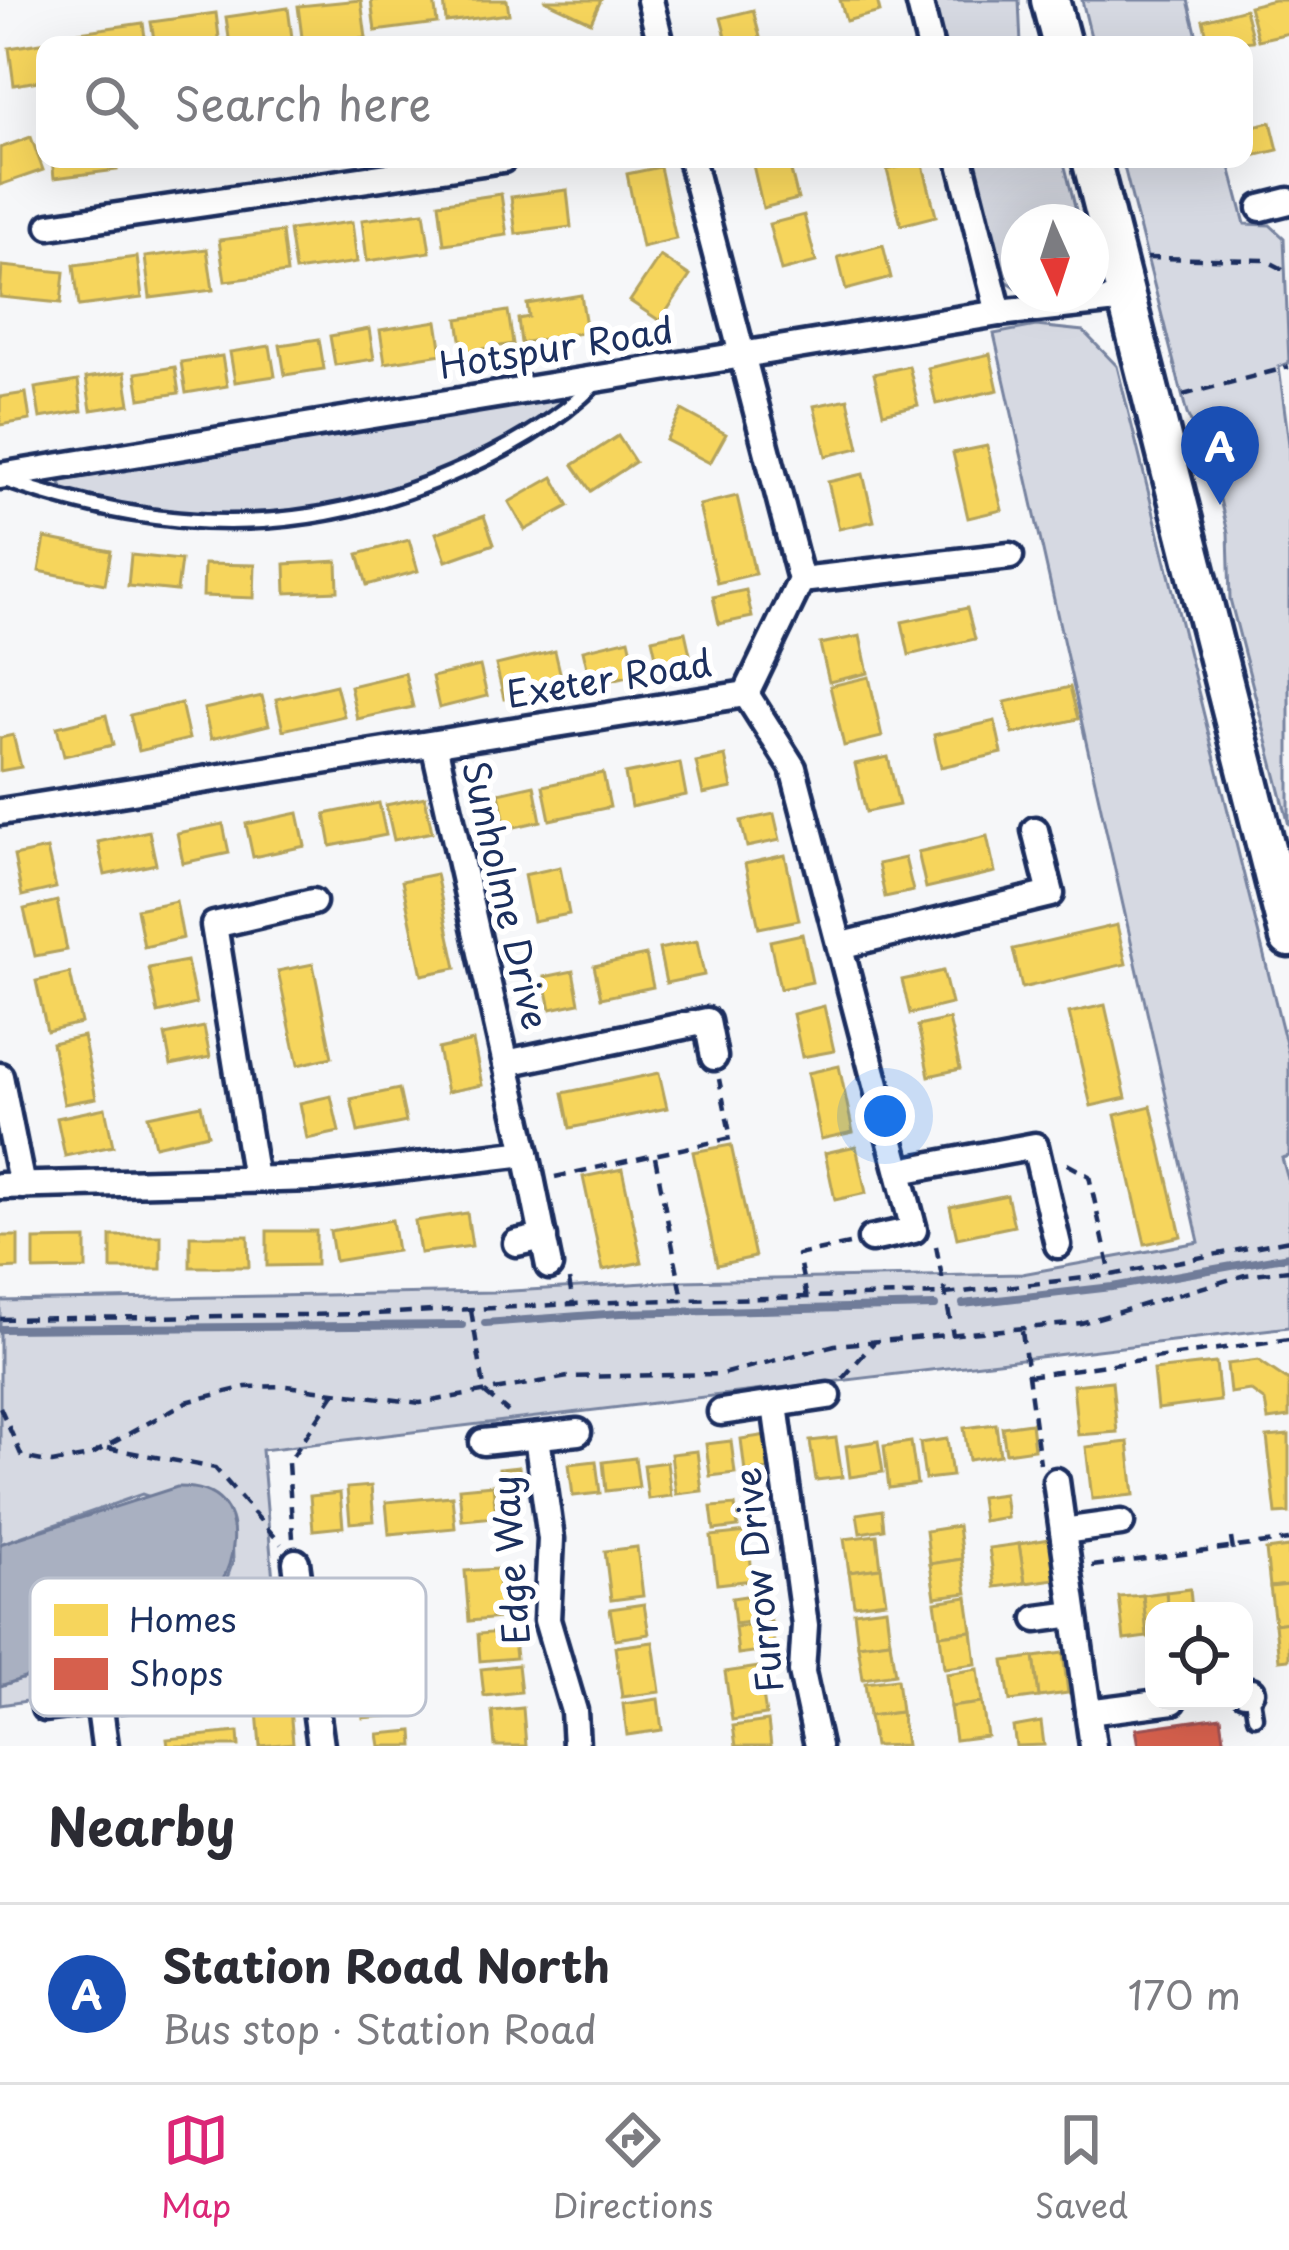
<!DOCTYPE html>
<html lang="en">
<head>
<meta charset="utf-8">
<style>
	body { margin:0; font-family:"Playpen Sans",sans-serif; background:#f7f7f7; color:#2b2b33 }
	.controls { position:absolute; right:36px; bottom:36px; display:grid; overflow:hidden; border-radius:24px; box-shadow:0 12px 48px #0002 }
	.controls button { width:108px; height:108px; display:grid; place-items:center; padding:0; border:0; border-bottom:3px solid #e1e1e2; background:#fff; color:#2b2b33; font:60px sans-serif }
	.compass { position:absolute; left:1001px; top:204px; width:108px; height:108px; border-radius:50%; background:#fff; box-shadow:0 12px 48px #0002; rotate:177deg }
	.you { position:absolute; left:885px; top:1116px; width:42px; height:42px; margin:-30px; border:9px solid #fff; border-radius:50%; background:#1a73e8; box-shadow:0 0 0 18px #1a73e833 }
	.badge { display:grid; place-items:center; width:78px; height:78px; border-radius:50%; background:#db2777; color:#fff; font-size:39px; font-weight:700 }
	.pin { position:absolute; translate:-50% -99px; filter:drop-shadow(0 3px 6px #0008) }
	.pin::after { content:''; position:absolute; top:63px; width:42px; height:36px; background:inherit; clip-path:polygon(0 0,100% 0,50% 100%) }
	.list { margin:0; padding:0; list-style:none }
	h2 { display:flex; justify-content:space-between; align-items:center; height:156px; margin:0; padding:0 48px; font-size:51px }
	h2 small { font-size:39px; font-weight:400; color:#7c7c81 }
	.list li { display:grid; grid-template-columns:78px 1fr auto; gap:36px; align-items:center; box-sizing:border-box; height:180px; padding:0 48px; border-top:3px solid #e1e1e2 }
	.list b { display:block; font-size:45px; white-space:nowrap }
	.list p { margin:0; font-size:39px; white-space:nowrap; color:#7c7c81 }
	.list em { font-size:39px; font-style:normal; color:#7c7c81 }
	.icon { flex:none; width:66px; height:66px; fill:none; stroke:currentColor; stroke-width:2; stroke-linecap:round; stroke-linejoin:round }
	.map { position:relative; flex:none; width:1289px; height:1746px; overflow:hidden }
	.search { position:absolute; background:#fff; box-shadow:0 12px 48px #0002; left:36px; right:36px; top:36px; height:132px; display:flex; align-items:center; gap:30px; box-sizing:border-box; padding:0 42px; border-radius:24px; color:#7c7c81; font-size:45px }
	.sheet { height:336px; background:#fff }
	nav { display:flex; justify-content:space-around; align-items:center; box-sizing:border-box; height:168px; border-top:3px solid #e1e1e2; background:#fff; font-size:33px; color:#7c7c81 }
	nav a { display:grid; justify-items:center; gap:6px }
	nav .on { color:#db2777 }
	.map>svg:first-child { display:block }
</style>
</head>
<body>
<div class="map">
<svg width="1289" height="1746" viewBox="0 0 1289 1746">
	<rect width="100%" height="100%" fill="#f6f7f9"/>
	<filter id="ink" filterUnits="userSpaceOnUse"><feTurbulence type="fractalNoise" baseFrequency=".00833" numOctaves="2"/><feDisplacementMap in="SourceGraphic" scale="24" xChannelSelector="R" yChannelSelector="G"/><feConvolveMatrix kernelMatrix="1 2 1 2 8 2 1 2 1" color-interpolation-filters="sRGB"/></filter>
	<g filter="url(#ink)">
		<g fill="#d6d9e2" stroke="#7884a0" stroke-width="3">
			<polygon points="929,0 1019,0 1021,45 941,45"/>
			<polygon points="1082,0 1188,0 1199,45 1093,45"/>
			<polygon points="970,159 1063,159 1079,222 1019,222 1019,289 1000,277"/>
			<polygon points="1122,159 1228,159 1245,224 1270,225 1284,238 1289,363 1279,367 1289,444 1289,825 1230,599 1228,533 1212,466 1187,414"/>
			<polygon points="1036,326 1083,331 1117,366 1289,1056 1289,1156 1282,1158 1289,1183 1289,1327 262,1450 280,1663 0,1705 0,1686 188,1624 226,1581 233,1561 232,1525 142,1494 0,1544 0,1301 494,1292 680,1281 1022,1274 1199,1242 994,334"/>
			<path d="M567 392 574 395C546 423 502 445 465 461 324 524 214 527 65 493L60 484 67 473Z"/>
		</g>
		<path fill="#a9b0c1" stroke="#707c99" stroke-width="3" d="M177 1487C264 1485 237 1588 188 1624L0 1686V1544Z"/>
		<g fill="#f6d55c" stroke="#b4a35d" stroke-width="3">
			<polygon points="361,0 366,38 303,45 298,6"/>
			<polygon points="371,0 434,0 437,23 375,31"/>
			<polygon points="444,0 507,0 509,14 446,22"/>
			<polygon points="544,0 601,0 591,22"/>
			<polygon points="840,0 877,0 880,12 846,21"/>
			<polygon points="1274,0 1289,0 1289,33 1258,40 1249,6"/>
			<polygon points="288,8 293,45 230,45 226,17"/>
			<polygon points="1245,9 1253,41 1209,45 1203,20"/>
			<polygon points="753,10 762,45 728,45 721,18"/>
			<polygon points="216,13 220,45 155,45 151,22"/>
			<polygon points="143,23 146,45 81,45 79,32"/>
			<polygon points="72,38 73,45 45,45 45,80 14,85 9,48"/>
			<polygon points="1271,122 1278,150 1244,158 1244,128"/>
			<polygon points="31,137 43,170 0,185 0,148"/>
			<polygon points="52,159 115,159 117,170 54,178"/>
			<polygon points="788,159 798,199 763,208 752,161"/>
			<polygon points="922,161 936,216 901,225 887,170"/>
			<polygon points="660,167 676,239 642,247 627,174"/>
			<polygon points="567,190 571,227 516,234 511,197"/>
			<polygon points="501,194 507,235 444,244 439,203"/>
			<polygon points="424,212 430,252 367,261 362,220"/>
			<polygon points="804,215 816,262 781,271 769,224"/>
			<polygon points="352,222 357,262 295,271 289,230"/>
			<polygon points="282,232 287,273 225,281 219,240"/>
			<polygon points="883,245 891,278 846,290 838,257"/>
			<polygon points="207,249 213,290 150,298 145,257"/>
			<polygon points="660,256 690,276 660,321 630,301"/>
			<polygon points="137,257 142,298 79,306 74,265"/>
			<polygon points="2,266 64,272 61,303 0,297"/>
			<polygon points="581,295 587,332 521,343 518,319 529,317 527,304"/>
			<polygon points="508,311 513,344 463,352 458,319"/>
			<polygon points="437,321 442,354 385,363 380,330"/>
			<polygon points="369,329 374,359 335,365 330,336"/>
			<polygon points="319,339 324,369 285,375 280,345"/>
			<polygon points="270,346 275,376 235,382 230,352"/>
			<polygon points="990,354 998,390 936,404 928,368"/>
			<polygon points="222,356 227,386 186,393 181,362"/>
			<polygon points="909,366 918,405 883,413 874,374"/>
			<polygon points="175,367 179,393 140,399 136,373"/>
			<polygon points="125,372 130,404 91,410 86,378"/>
			<polygon points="78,381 82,411 40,418 35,388"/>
			<polygon points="26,393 30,420 0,425 0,397"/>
			<polygon points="848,399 859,448 826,456 814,406"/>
			<polygon points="682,410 726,434 710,463 666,440"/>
			<polygon points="618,436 635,462 591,491 573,465"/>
			<polygon points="987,446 1002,510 968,518 953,453"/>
			<polygon points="863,474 874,521 839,529 828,482"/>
			<polygon points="553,477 569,506 525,530 509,502"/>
			<polygon points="737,496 755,574 717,583 699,505"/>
			<polygon points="484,516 494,544 446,561 436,533"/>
			<polygon points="45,538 111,551 105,584 39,571"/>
			<polygon points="409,540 418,571 367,585 358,554"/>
			<polygon points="131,555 181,560 177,591 128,586"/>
			<polygon points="337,561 338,591 286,593 285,564"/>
			<polygon points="204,564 255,565 254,598 203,596"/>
			<polygon points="746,590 752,617 719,624 713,597"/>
			<polygon points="967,608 975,639 909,655 902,622"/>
			<polygon points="685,632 694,672 661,679 652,639"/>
			<polygon points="860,636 868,673 829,682 820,644"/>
			<polygon points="629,639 637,674 591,685 583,650"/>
			<polygon points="555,651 563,685 504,699 496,665"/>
			<polygon points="480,666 487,696 439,708 432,677"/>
			<polygon points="405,673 413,707 357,719 350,686"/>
			<polygon points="869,677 882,737 844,746 830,686"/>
			<polygon points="336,685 344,716 283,730 276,699"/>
			<polygon points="1070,687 1078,719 1013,734 1005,702"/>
			<polygon points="262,696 269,725 211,739 204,709"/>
			<polygon points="181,703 189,739 139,751 130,715"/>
			<polygon points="106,715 113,745 64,756 57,727"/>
			<polygon points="995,721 1002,753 941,767 934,735"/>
			<polygon points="13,735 21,767 0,771 0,738"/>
			<polygon points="725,756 732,788 703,794 696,762"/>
			<polygon points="888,757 899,805 866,812 855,764"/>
			<polygon points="680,763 686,795 631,807 625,774"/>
			<polygon points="603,773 610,807 550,820 543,786"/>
			<polygon points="534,785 541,821 506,829 499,793"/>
			<polygon points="425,797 432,832 394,840 386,805"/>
			<polygon points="379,803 386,835 331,846 325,814"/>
			<polygon points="298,813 305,846 253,857 246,824"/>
			<polygon points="774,814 780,840 747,847 741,821"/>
			<polygon points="223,824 229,853 183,863 177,833"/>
			<polygon points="149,831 156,864 105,875 98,842"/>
			<polygon points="987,836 995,872 926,888 918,852"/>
			<polygon points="47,849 56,888 22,896 14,856"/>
			<polygon points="785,855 799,920 759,928 745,864"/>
			<polygon points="905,858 913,891 885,897 878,864"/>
			<polygon points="560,867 569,914 533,921 524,875"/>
			<polygon points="436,874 456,968 422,975 402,881"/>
			<polygon points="57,901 67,950 35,956 24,909"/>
			<polygon points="176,901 183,938 144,947 137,909"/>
			<polygon points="1117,925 1126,964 1022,988 1013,949"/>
			<polygon points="802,934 812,982 780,989 770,941"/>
			<polygon points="697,941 704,975 666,983 659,949"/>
			<polygon points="646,955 653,987 601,998 594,966"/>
			<polygon points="187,961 196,1004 158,1013 149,968"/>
			<polygon points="313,964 332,1057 298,1065 278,971"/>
			<polygon points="573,971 579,1003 551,1009 544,977"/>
			<polygon points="943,971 951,1004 910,1014 902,980"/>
			<polygon points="70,973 81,1023 47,1031 36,981"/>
			<polygon points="1105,1005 1126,1098 1091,1106 1069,1013"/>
			<polygon points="824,1006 834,1051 802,1057 793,1014"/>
			<polygon points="949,1019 960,1069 929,1076 918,1026"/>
			<polygon points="204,1027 210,1057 171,1065 165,1035"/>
			<polygon points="83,1036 96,1098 64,1104 52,1043"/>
			<polygon points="473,1041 482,1085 447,1092 438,1049"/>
			<polygon points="839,1066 853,1132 821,1139 808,1073"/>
			<polygon points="659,1073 667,1108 570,1128 563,1093"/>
			<polygon points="399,1089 406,1122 358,1132 351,1099"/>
			<polygon points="331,1096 339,1132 307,1139 300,1103"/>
			<polygon points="201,1105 208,1134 155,1146 148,1116"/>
			<polygon points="1151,1106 1181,1236 1145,1244 1115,1115"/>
			<polygon points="105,1108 113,1146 65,1156 57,1118"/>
			<polygon points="731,1145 755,1257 717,1265 693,1152"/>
			<polygon points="856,1146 866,1193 835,1200 825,1153"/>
			<polygon points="622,1169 642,1262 603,1270 583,1177"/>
			<polygon points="1007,1195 1014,1226 957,1238 950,1207"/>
			<polygon points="467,1213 472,1246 420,1253 415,1221"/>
			<polygon points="392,1220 397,1251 335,1261 330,1231"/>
			<polygon points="267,1231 316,1231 316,1265 267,1266"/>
			<polygon points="0,1236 18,1236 18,1268 0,1269"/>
			<rect x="111" y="1236" width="50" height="33"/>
			<polygon points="190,1236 248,1236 249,1267 190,1267"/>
			<polygon points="86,1239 86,1269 34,1270 34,1240"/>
			<polygon points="1258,1360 1289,1381 1289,1417 1268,1420 1265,1401 1250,1390 1230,1393 1227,1364"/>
			<polygon points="1216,1363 1220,1401 1157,1409 1153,1370"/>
			<polygon points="1112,1381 1117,1432 1078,1435 1073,1385"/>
			<polygon points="1031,1423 1034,1449 1006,1453 1002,1427"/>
			<polygon points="996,1424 1000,1455 969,1460 964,1428"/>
			<polygon points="767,1435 771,1469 745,1472 741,1439"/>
			<polygon points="1289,1435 1289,1513 1276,1514 1267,1437"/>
			<polygon points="836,1438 842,1477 816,1480 810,1441"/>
			<polygon points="947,1439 952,1476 925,1479 920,1443"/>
			<polygon points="731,1441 735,1473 710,1476 706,1444"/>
			<polygon points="878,1441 883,1472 850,1477 846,1446"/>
			<polygon points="911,1442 917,1484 889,1488 884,1446"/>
			<polygon points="1128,1442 1134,1495 1092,1499 1086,1447"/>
			<polygon points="697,1451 702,1491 676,1494 671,1454"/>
			<polygon points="635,1458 639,1487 606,1491 603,1462"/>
			<polygon points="596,1461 600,1493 573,1496 569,1464"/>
			<polygon points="667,1462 671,1496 648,1499 644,1465"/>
			<polygon points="519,1467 522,1500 502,1502 499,1469"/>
			<polygon points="493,1485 496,1517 462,1520 459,1488"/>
			<polygon points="371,1486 374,1521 350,1523 347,1488"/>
			<polygon points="340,1493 343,1527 313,1530 310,1496"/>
			<polygon points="1004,1494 1007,1517 983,1521 980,1497"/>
			<polygon points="452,1496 455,1528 389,1534 386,1502"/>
			<polygon points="735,1505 738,1527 714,1530 711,1507"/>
			<polygon points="882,1510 884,1529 860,1533 857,1514"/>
			<polygon points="958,1526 962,1559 930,1564 926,1531"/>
			<polygon points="747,1532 753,1580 717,1584 711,1536"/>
			<polygon points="877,1535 881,1568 849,1572 844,1539"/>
			<polygon points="1050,1539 1055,1579 1025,1583 1019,1544"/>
			<polygon points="1019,1544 1025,1583 995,1587 989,1548"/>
			<polygon points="637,1547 643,1596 611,1600 605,1551"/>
			<polygon points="1289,1547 1289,1585 1270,1587 1266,1550"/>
			<polygon points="962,1559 967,1593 935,1597 930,1564"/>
			<polygon points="881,1568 886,1601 854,1605 849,1572"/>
			<polygon points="497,1569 502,1618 469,1621 465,1571"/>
			<polygon points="1289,1585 1289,1622 1275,1624 1270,1587"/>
			<polygon points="1190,1589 1192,1611 1168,1611 1166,1592"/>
			<polygon points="1166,1592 1168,1611 1154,1611 1154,1636 1147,1637 1143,1595"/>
			<polygon points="766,1593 770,1619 735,1624 732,1598"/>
			<polygon points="1143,1595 1147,1637 1124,1640 1119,1597"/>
			<polygon points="967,1597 972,1631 940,1635 935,1602"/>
			<polygon points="644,1604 649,1634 615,1639 610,1609"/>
			<polygon points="886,1608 890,1641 858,1645 854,1612"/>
			<polygon points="771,1622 775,1649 738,1654 735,1627"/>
			<polygon points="1289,1622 1289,1659 1279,1660 1275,1624"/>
			<polygon points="513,1631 516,1658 480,1661 478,1634"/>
			<polygon points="972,1631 976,1664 944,1668 940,1635"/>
			<polygon points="890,1641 895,1674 863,1679 858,1645"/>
			<polygon points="653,1642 660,1692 622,1697 615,1647"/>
			<polygon points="1063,1653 1068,1693 1039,1697 1034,1657"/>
			<polygon points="1034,1657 1039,1697 1010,1701 1004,1661"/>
			<polygon points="518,1665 521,1692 484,1696 481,1669"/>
			<polygon points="759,1667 766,1715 732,1720 725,1672"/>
			<polygon points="978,1669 982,1703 950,1707 946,1674"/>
			<polygon points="897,1679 901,1712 869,1716 865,1683"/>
			<polygon points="396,1696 398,1715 363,1718 361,1699"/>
			<polygon points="658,1699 662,1730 627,1735 623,1704"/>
			<polygon points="982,1703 987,1736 955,1740 950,1707"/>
			<polygon points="290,1708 293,1743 260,1746 257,1711"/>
			<polygon points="523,1708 526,1746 495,1746 492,1711"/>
			<polygon points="901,1712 906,1745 874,1746 869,1716"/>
			<polygon points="768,1721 771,1746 736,1746 733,1726"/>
			<polygon points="1041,1722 1044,1745 1016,1746 1013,1727"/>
			<polygon points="413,1731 414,1746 380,1746 378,1734"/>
			<polygon points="238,1732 239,1746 168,1746 167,1739"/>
		</g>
		<polygon fill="#d6604d" stroke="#9e5152" stroke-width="3" points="1221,1717 1225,1746 1139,1746 1136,1729"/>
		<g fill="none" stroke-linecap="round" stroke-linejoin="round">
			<g stroke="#707c99" stroke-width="8">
				<polyline points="963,1304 1112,1287 1289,1256"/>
				<polyline points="485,1323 620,1313 935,1306"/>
				<polyline points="0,1329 462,1325"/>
			</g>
			<g stroke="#1b2f5e" stroke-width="21">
				<g id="service">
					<path d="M5 480C157 534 302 540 451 474 505 451 556 423 597 382"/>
					<polyline points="1251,1692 1255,1717"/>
				</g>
			</g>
			<g stroke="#1b2f5e" stroke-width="33">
				<g id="minor">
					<polyline points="650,0 661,45"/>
					<polyline points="919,0 930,45"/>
					<polyline points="960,159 999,313"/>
					<polyline points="1261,208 1289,201"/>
					<polyline points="50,226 503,159"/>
					<polyline points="0,476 999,313 1126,299"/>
					<polyline points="801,580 1010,556"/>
					<polyline points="746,694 793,768 914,1230 871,1239"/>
					<polyline points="0,812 746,694 801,580 691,159"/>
					<polyline points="843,945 1051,894 1035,830"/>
					<polyline points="506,1063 707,1021 714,1057"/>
					<polyline points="0,1076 22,1186"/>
					<polyline points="526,1153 549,1266"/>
					<polyline points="900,1171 1035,1146 1058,1245"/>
					<polyline points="255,1179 214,925 313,902"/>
					<polyline points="0,1186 315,1178 526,1153 434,744"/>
					<polyline points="516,1243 544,1237"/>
					<polyline points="775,1405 805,1625 802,1672 818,1746"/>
					<polyline points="721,1412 828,1396"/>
					<polyline points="537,1437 551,1539 547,1620 574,1711 576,1746"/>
					<polyline points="483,1442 578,1432"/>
					<polyline points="1056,1481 1093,1746"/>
					<polyline points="1063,1531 1121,1523"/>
					<polyline points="296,1562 321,1746"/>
					<polyline points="1037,1619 1074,1614"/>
					<polyline points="1244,1692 1251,1691"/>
					<polyline points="99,1701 105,1746"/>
					<polyline points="45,1708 311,1675"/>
					<polyline points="1088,1712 1173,1701"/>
				</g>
			</g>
			<g stroke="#1b2f5e" stroke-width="45">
				<g id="primary">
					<polyline points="1050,0 1062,45"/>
					<polyline points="1091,159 1289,938"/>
				</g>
			</g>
			<g stroke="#1b2f5e" stroke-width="4.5" stroke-dasharray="12 9" stroke-linecap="butt">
				<polyline points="1147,258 1265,260 1289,272"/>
				<polyline points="1183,395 1289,367"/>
				<polyline points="655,1157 683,1299"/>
				<polyline points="1067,1164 1089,1176 1111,1275"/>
				<polyline points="555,1177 731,1138 719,1079"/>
				<polyline points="936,1246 953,1335"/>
				<polyline points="569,1280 573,1304"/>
				<polyline points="807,1298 798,1255 849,1244"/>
				<polyline points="471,1310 485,1393 508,1412"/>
				<polyline points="0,1319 373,1314 634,1301 945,1294 1111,1275 1289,1240"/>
				<polyline points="1022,1331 1040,1463"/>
				<polyline points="1028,1376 1289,1339"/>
				<polyline points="843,1378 875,1341"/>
				<polyline points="0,1407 22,1457 52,1463 89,1456 186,1402 246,1387 286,1386 420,1403 568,1377 722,1374 835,1345 1081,1323 1245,1275 1289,1270"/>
				<polyline points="107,1448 215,1468 281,1544"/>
				<polyline points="293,1538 288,1463 336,1391"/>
				<polyline points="1231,1538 1234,1557"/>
				<polyline points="1092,1566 1289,1540"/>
			</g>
			<use href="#service" stroke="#fff" stroke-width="12"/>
			<use href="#minor" stroke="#fff" stroke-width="24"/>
			<use href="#primary" stroke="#fff" stroke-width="36"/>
		</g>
	</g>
	<g text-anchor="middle" stroke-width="12" stroke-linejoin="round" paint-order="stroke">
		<g font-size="36" fill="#1b2f5e" stroke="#fff">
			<text transform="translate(556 348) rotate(-9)" y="13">Hotspur Road</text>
			<text transform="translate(609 679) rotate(-9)" y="13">Exeter Road</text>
			<text transform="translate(505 895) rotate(77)" y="13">Sunholme Drive</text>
			<text transform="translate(511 1560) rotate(-94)" y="13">Edge Way</text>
			<text transform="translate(759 1580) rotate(-96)" y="13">Furrow Drive</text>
		</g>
	</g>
	<rect x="30" y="1578" width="396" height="138" rx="18" fill="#fff" stroke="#bbc1cf" stroke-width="3"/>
	<rect x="54" y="1604" width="54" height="32" fill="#f6d55c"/>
	<rect x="54" y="1658" width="54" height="32" fill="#d6604d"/>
	<g font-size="33" fill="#1b2f5e">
		<text x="129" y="1632">Homes</text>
		<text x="129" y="1686">Shops</text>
	</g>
</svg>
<div class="controls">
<button><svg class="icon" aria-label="locate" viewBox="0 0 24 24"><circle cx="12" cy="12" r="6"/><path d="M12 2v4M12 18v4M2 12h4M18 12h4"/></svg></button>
</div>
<svg class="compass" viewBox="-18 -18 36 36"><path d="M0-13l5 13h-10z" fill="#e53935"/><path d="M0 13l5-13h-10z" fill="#7c7c81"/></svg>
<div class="you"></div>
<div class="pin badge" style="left:1220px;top:505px;background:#1a4fb4">A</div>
<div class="search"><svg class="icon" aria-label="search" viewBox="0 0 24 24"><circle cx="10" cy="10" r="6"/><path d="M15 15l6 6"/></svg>Search here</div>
</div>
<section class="sheet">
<h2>Nearby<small></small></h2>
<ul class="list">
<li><span class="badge" style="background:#1a4fb4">A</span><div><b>Station Road North</b><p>Bus stop · Station Road</p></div><em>170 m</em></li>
</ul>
</section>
<nav>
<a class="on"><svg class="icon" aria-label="map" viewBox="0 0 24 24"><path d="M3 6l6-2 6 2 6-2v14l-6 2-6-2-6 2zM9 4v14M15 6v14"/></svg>Map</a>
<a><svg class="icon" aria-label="directions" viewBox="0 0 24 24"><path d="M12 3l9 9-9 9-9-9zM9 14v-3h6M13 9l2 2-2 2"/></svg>Directions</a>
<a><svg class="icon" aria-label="saved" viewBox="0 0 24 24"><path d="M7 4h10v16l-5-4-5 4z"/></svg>Saved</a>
</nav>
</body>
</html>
